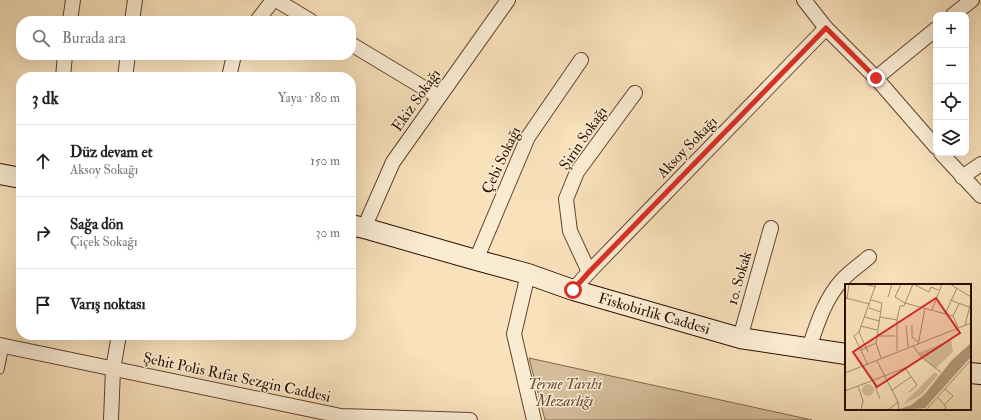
<!DOCTYPE html>
<html lang="tr">
<head>
<meta charset="utf-8">
<style>
	body { margin:0; font-family:"IM FELL Double Pica",serif; background:#f6f6f6; color:#222 }
	.controls { position:absolute; right:12px; top:12px; display:grid; overflow:hidden; border-radius:8px; box-shadow:0 4px 16px #0002 }
	.controls button { width:36px; height:36px; display:grid; place-items:center; padding:0; border:0; border-bottom:1px solid #e0e0e0; background:#fff; color:#222; font:20px sans-serif }
	.stop { position:absolute; width:12px; height:12px; margin:-9px; border:3px solid #d93025; border-radius:50%; background:#fff }
	.stop.end { background:#d93025; border-color:#fff; box-shadow:0 1px 4px #0008 }
	.list { margin:0; padding:0; list-style:none }
	h2 { display:flex; justify-content:space-between; align-items:center; height:52px; margin:0; padding:0 16px; font-size:17px }
	h2 small { font-size:13px; font-weight:400; color:#767676 }
	.list li { display:grid; grid-template-columns:26px 1fr auto; gap:12px; align-items:center; box-sizing:border-box; height:72px; padding:0 16px; border-top:1px solid #e0e0e0 }
	.list b { display:block; font-size:15px; white-space:nowrap }
	.list p { margin:0; font-size:13px; white-space:nowrap; color:#767676 }
	.list em { font-size:13px; font-style:normal; color:#767676 }
	.icon { flex:none; width:22px; height:22px; fill:none; stroke:currentColor; stroke-width:2; stroke-linecap:round; stroke-linejoin:round }
	.map { position:relative; flex:none; width:981px; height:420px; overflow:hidden }
	.search { position:absolute; background:#fff; box-shadow:0 4px 16px #0002; left:16px; top:16px; width:340px; height:44px; display:flex; align-items:center; gap:10px; box-sizing:border-box; padding:0 14px; border-radius:16px; color:#767676; font-size:15px }
	.panel { position:absolute; background:#fff; box-shadow:0 4px 16px #0002; left:16px; top:72px; width:340px; height:268px; border-radius:16px }
	.map>svg:first-child { display:block }
</style>
</head>
<body>
<div class="map">
<svg width="981" height="420" viewBox="0 0 981 420">
	<rect width="100%" height="100%" fill="#f8e1bb"/>
	<filter id="stains"><feTurbulence type="fractalNoise" baseFrequency=".005" numOctaves="4"/><feColorMatrix values="0 0 0 0 .2 0 0 0 0 .09 0 0 0 0 .02 0 0 0 .5 -.17"/></filter>
	<radialGradient id="worn" r=".72"><stop offset=".6" stop-color="#630" stop-opacity="0"/><stop offset="1" stop-color="#630" stop-opacity=".3"/></radialGradient>
	<polygon fill="#d5bd9b" stroke="#81664e" points="529,358 812,420 545,420"/>
	<g fill="none" stroke-linecap="round" stroke-linejoin="round">
		<g stroke="#60442f" stroke-width="9">
			<polyline id="lane" points="0,370 5,346"/>
		</g>
		<g stroke="#60442f" stroke-width="16">
			<g id="street">
				<polyline points="276,0 311,21"/>
				<polyline points="804,0 826,28 876,78 936,147"/>
				<polyline points="953,15 972,0"/>
				<polyline points="70,21 73,0"/>
				<polyline points="132,21 135,0"/>
				<polyline points="257,21 273,0"/>
				<polyline points="351,44 439,97"/>
				<polyline points="63,77 65,55"/>
				<polyline points="125,77 128,55"/>
				<polyline points="229,77 234,55"/>
				<polyline points="876,78 936,29"/>
				<polyline points="941,153 981,196"/>
				<polyline points="962,177 981,164"/>
				<polyline points="364,228 393,162 508,0"/>
				<polyline points="476,260 528,137 581,60"/>
				<polyline points="589,272 570,231 566,199 577,172 635,93"/>
				<polyline points="528,274 514,334 534,420"/>
				<polyline points="573,290 589,272 826,28"/>
				<polyline points="740,338 771,228"/>
				<polyline points="0,345 341,416 470,420"/>
				<path d="M809 348C817 324 825 298 843 279 851 271 861 264 869 257"/>
				<polyline points="111,420 113,369 119,335"/>
			</g>
		</g>
		<g stroke="#2d0f00" stroke-width="22">
			<g id="secondary">
				<polyline points="0,174 21,178"/>
				<path id="s1" d="M351 225 364 228 476 260 528 274 573 290 740 338 846 354"/>
				<polyline points="970,373 981,374"/>
			</g>
		</g>
		<use href="#lane" stroke="#faecd3" stroke-width="7"/>
		<use href="#street" stroke="#faecd3" stroke-width="14"/>
		<use href="#secondary" stroke="#faecd3" stroke-width="20"/>
	</g>
	<g fill="none" stroke-linecap="round" stroke-linejoin="round">
		<polyline stroke="#d93025" stroke-width="5" points="573,290 589,272 826,28 876,78"/>
	</g>
	<g text-anchor="middle" stroke-width="3" stroke-linejoin="round" paint-order="stroke">
		<g font-size="15" fill="#2d0f00" stroke="#faecd3">
			<text transform="translate(416 100) rotate(-55)" y="5">Ekiz Sokağı</text>
			<text transform="translate(583 138) rotate(-56)" y="5">Şirin Sokağı</text>
			<text transform="translate(687 147) rotate(-46)" y="5">Aksoy Sokağı</text>
			<text transform="translate(501 160) rotate(-65)" y="5">Çebi Sokağı</text>
			<text transform="translate(739 278) rotate(-74)" y="5">10. Sokak</text>
			<text dy="5" stroke="none"><textPath href="#s1" startOffset="316">Fiskobirlik Caddesi</textPath></text>
			<text transform="translate(237 377) rotate(12)" y="5">Şehit Polis Rıfat Sezgin Caddesi</text>
		</g>
		<g font-size="15" font-style="italic" fill="#684c36" stroke="#faecd3">
			<text x="565" y="389">Terme Tarihi<tspan x="565" dy="17">Mezarlığı</tspan></text>
		</g>
	</g>
	<g transform="translate(845 284)">
		<rect width="126" height="126" fill="#f8e1bb"/>
		<path d="M106 56 108 68 90 85 73 69ZM90 88 93 91 76 111 57 121ZM17 106a6 6 0 1 1 12 0a6 6 0 1 1-12 0Z" fill="#d5bd9b"/>
		<path d="M126 59V73L80 124 52 126 66 121 79 111 107 76Z" fill="#b39a7b"/>
		<path fill="none" stroke="#a78d70" stroke-width="1" d="M19 0 31 3M56 0 50 13 60 19 108 32M68 0 84 8 86 3 93 6M105 0 126 13M43 13 47 0M0 14 25 20M2 15 4 0M26 16 37 19 31 59 36 74M105 16 124 23M24 24 36 28M87 26 97 0M100 30 112 4M20 33 34 37M35 33 52 36M61 41 63 63M67 41V53L73 58M120 41 126 18M16 42 32 46M113 43 108 32 114 20M14 48 23 68M32 52H50M73 61 80 25M68 62 77 74 96 88M16 66 31 59M52 67V36L55 22H59L68 0M32 77 53 118 54 126M23 81 9 52 14 48 31 0M60 84 72 101 64 108M0 89 126 39M28 97 35 115M13 102 18 117 16 126M47 106 66 93M0 107 60 84 77 74M93 114 101 123 99 126M99 121 108 112 100 105M43 126 53 118M81 126 126 76"/>
		<path fill="#d62828" fill-opacity="0.15" stroke="#d62828" stroke-width="2" d="M91 14 115 49 32 103 8 68Z"/>
		<rect width="126" height="126" fill="none" stroke="#2d0f00" stroke-width="2"/>
	</g>
	<rect width="100%" height="100%" filter="url(#stains)"/>
	<rect width="100%" height="100%" fill="url(#worn)"/>
</svg>
<div class="controls">
<button>+</button>
<button>−</button>
<button><svg class="icon" aria-label="locate" viewBox="0 0 24 24"><circle cx="12" cy="12" r="6"/><path d="M12 2v4M12 18v4M2 12h4M18 12h4"/></svg></button>
<button><svg class="icon" aria-label="layers" viewBox="0 0 24 24"><path d="M12 4l9 5-9 5-9-5zM3 14l9 5 9-5"/></svg></button>
</div>
<div class="stop" style="left:573px;top:290px"></div>
<div class="stop end" style="left:876px;top:78px"></div>
<div class="search"><svg class="icon" aria-label="search" viewBox="0 0 24 24"><circle cx="10" cy="10" r="6"/><path d="M15 15l6 6"/></svg>Burada ara</div>
<section class="panel">
<h2>3 dk<small>Yaya · 180 m</small></h2>
<ul class="list">
<li><svg class="icon" aria-label="ahead" viewBox="0 0 24 24"><path d="M12 20V5M6 11l6-6 6 6"/></svg><div><b>Düz devam et</b><p>Aksoy Sokağı</p></div><em>150 m</em></li>
<li><svg class="icon" aria-label="right" viewBox="0 0 24 24"><path d="M7 20v-9h11M14 6l5 5-5 5"/></svg><div><b>Sağa dön</b><p>Çiçek Sokağı</p></div><em>30 m</em></li>
<li><svg class="icon" aria-label="arrive" viewBox="0 0 24 24"><path d="M6 21V4h12l-3 4 3 4H6"/></svg><div><b>Varış noktası</b></div></li>
</ul>
</section>
</div>
</body>
</html>
